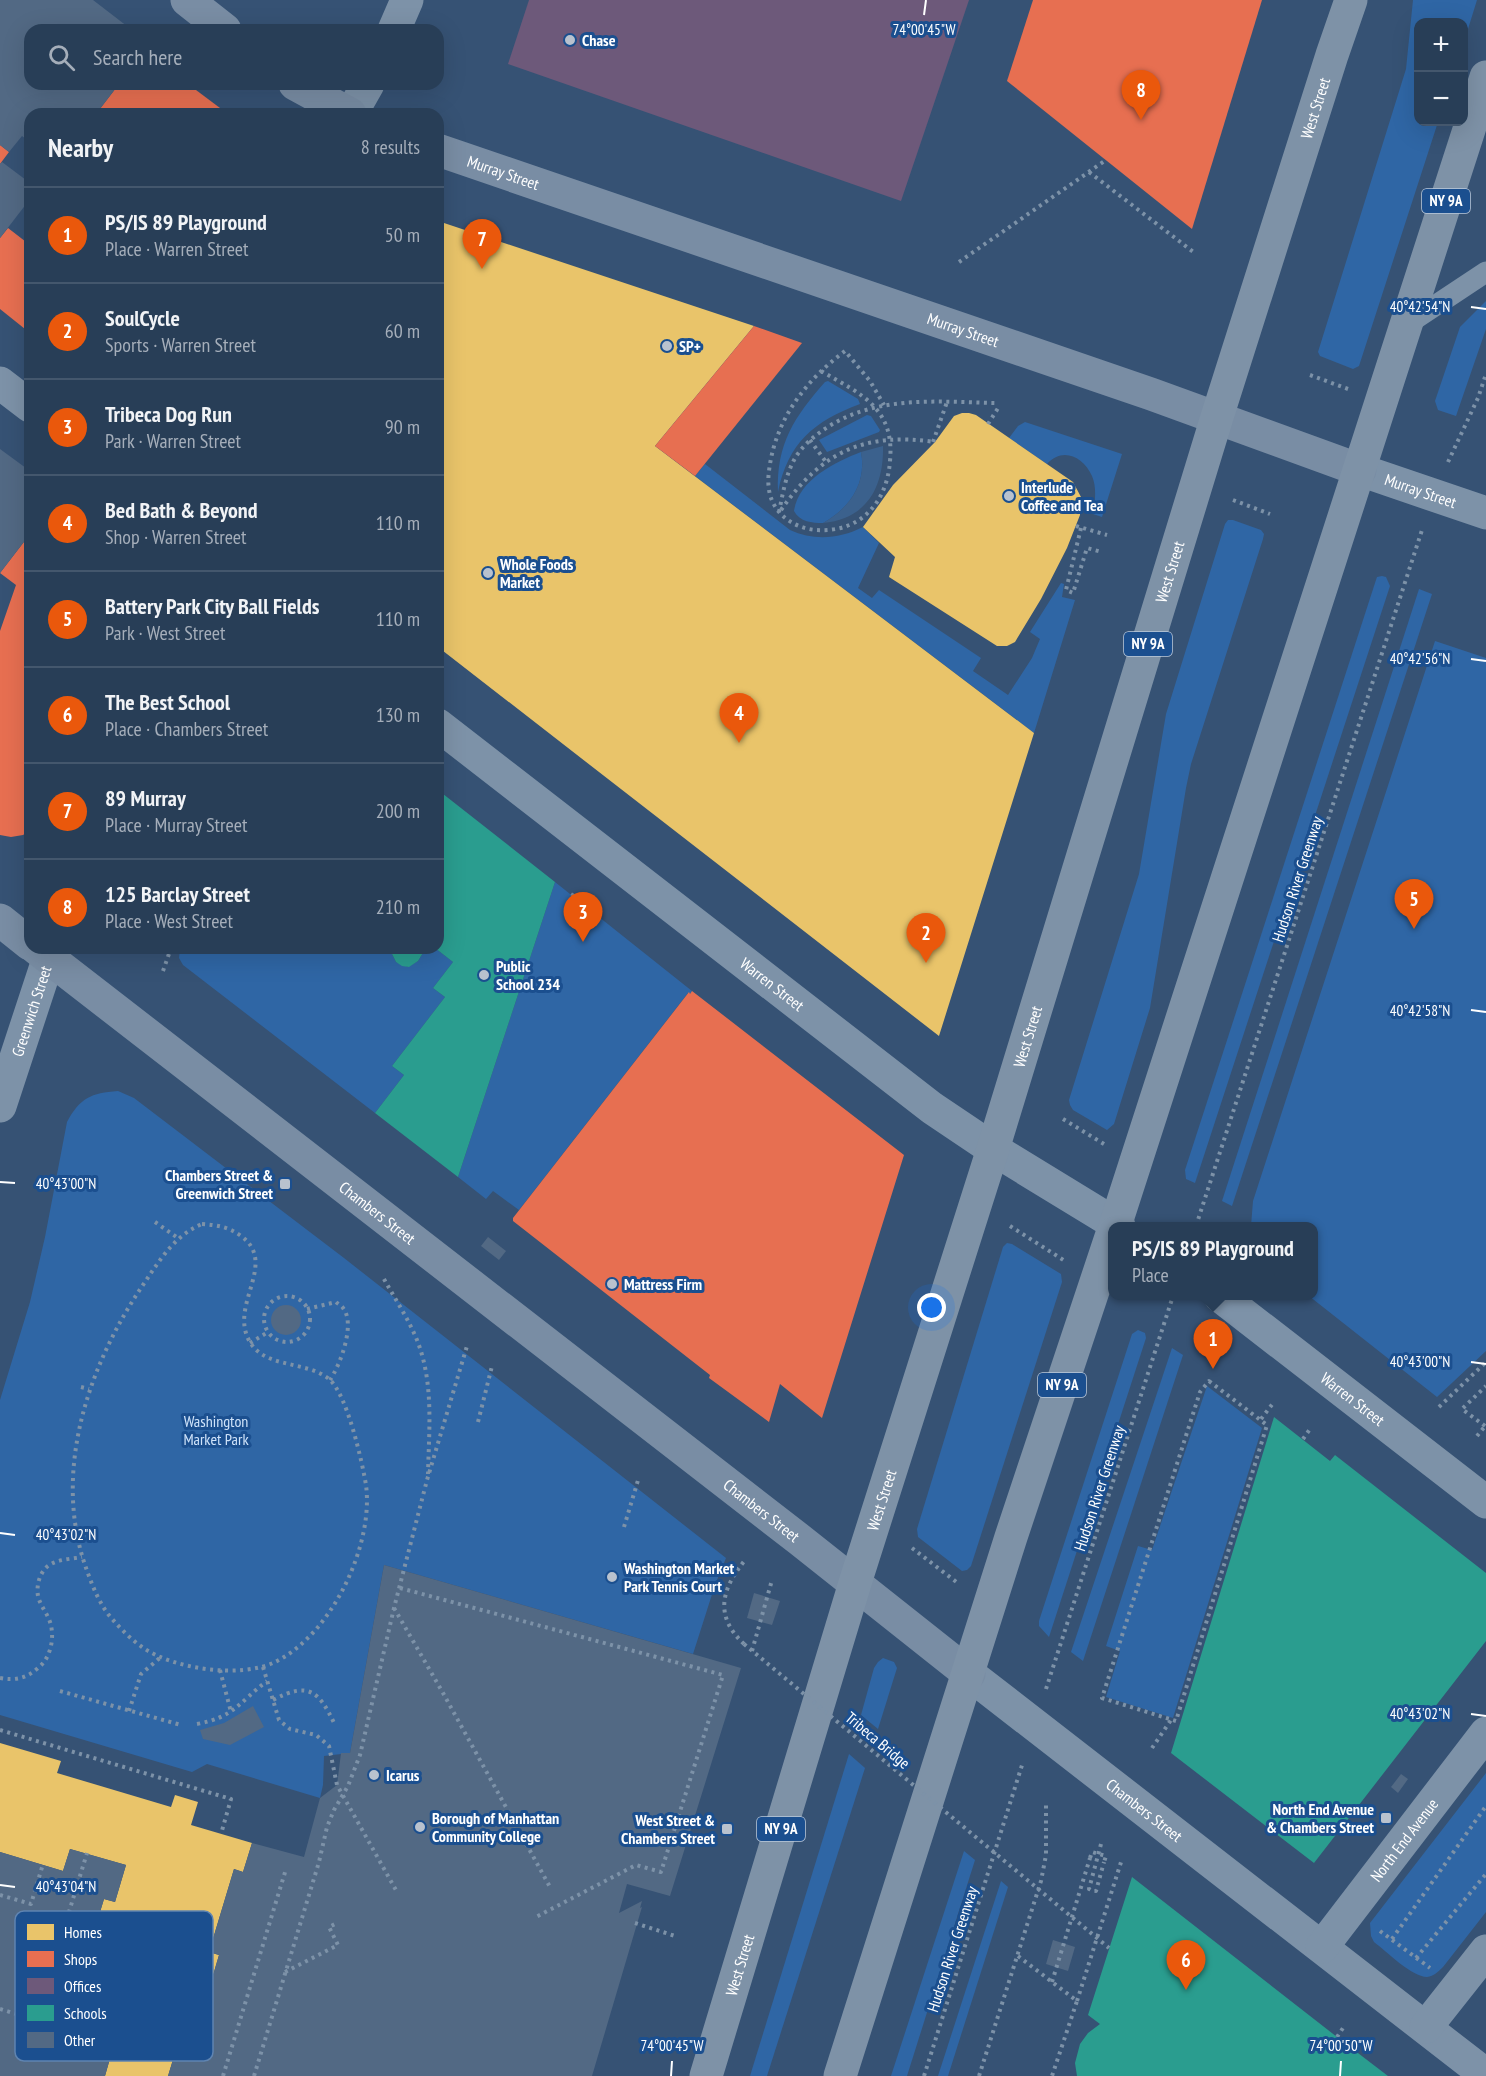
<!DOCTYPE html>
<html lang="en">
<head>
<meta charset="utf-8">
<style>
	body { margin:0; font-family:"PT Sans Narrow",sans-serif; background:#344961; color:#f1f3f6 }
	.controls { position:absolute; right:18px; top:18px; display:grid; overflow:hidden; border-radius:12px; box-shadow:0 6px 24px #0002 }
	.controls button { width:54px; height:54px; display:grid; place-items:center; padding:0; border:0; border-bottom:2px solid #44576d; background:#283e57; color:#f1f3f6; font:30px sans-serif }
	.you { position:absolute; left:932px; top:1308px; width:21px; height:21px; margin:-15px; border:4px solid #fff; border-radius:50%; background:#1a73e8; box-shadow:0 0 0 9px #1a73e833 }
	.badge { display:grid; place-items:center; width:39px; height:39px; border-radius:50%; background:#ea580c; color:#fff; font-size:20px; font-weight:700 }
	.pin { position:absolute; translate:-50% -50px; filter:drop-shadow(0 2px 3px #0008) }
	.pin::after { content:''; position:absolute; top:32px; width:21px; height:18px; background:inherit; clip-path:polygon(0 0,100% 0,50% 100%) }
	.popup { position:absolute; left:1108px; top:1222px; width:210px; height:78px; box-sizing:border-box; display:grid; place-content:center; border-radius:12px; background:#283e57; filter:drop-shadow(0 2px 4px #0005); font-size:20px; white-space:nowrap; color:#a5aeba }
	.popup b { font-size:22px; color:#f1f3f6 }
	.popup::after { content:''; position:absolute; left:50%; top:100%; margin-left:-12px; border:12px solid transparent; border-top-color:#283e57 }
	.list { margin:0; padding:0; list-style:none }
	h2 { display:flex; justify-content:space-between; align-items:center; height:78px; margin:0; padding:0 24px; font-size:26px }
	h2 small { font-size:20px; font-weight:400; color:#a5aeba }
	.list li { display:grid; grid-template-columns:39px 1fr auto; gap:18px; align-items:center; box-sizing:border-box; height:96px; padding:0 24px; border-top:2px solid #44576d }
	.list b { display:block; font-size:22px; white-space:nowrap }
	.list p { margin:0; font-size:20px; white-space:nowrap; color:#a5aeba }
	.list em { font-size:20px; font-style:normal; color:#a5aeba }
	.icon { flex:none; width:33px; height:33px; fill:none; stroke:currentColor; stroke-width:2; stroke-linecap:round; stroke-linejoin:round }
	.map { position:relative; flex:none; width:1486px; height:2076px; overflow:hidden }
	.search { position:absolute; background:#283e57; box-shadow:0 6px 24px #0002; left:24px; top:24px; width:420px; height:66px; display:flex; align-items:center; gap:15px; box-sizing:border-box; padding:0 21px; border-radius:18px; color:#a5aeba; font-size:22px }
	.panel { position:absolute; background:#283e57; box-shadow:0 6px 24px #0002; left:24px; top:108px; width:420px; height:846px; border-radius:18px }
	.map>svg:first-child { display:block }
</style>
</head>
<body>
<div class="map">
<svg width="1486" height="2076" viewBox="0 0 1486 2076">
	<rect width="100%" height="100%" fill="#365274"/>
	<g fill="#2f66a5">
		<polygon points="1413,0 1477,0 1464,42 1464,22 1418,22 1418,122 1438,122 1359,366 1353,369 1320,356 1318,352 1406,69"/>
		<polygon points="1486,301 1486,329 1456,416 1438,410 1435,401 1460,327"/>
		<path d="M828 381 858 399 860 404C814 421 788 443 778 492 776 444 795 416 825 382Z"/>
		<polygon points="867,415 871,416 880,430 879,432 827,452 819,440"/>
		<path d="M1025 422 1122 454 1102 517 1093 514C1095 501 1097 488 1092 476 1083 456 1062 447 1047 464L1009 438 1018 426Z"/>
		<path d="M861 452C867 483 850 508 823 523 812 523 800 522 794 511 798 480 835 462 861 452Z"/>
		<path d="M705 464 790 530C814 541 839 539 863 527L879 543 858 588 872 598 879 590 981 658 973 671 1008 695 1032 658 1040 639 1030 632 1061 583 1064 584 1062 597 1075 600 1034 733 695 476Z"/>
		<polygon points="1228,520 1233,520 1261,530 1264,534 1263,539 1191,764 1186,788 1150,1008 1114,1124 1107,1130 1073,1110 1070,1105 1069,1100 1139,874 1166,714 1225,524"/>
		<polygon points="1382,576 1386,577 1390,586 1195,1183 1186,1179 1185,1170 1375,583 1377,577"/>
		<polygon points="1419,589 1432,594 1232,1206 1222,1201"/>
		<polygon points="1435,641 1486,658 1486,1351 1437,1397 1309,1296 1314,1296 1314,1226 1251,1226 1253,1201"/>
		<polygon points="555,882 692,991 690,994 688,993 519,1210 493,1191 486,1199 458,1177"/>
		<polygon points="180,948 393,948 392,954 396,962 408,967 418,961 426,948 435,948 453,962 433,988 445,997 392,1066 404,1075 375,1113 183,965 179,958"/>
		<path d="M118 1091 134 1098 344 1258 726 1558 715 1585 693 1654 384 1565 350 1753 324 1756 323 1785 320 1798 207 1764 192 1772 0 1715V1400L30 1302 45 1237 67 1122C80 1098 91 1093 118 1091Z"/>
		<polygon points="1007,1243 1012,1244 1061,1274 1062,1282 971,1566 967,1570 962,1571 918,1537 917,1529 1003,1247"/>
		<polygon points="1138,1330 1145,1333 1146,1338 1049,1637 1039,1626 1039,1621 1132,1334"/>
		<polygon points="1172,1348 1183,1355 1083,1661 1071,1652"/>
		<polygon points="1207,1386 1262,1428 1173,1718 1106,1697 1120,1651 1106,1646 1138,1546 1152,1550"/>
		<polygon points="883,1658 894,1662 897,1668 878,1729 861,1715 874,1668 878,1662"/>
		<polygon points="849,1754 865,1768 767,2076 750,2076"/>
		<path d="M1486 1773V1912L1443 1967C1438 1972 1434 1976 1427 1977 1412 1977 1386 1951 1374 1942L1371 1936 1370 1923Z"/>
		<polygon points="964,1851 975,1860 907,2076 891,2076"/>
		<polygon points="1001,1881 1008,1887 948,2076 938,2076"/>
	</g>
	<path fill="#3b618d" d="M883 446C884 487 867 519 823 523 850 508 867 483 861 452Z"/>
	<g fill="#e9c46a">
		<polygon points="438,221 754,326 655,446 1034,733 939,1036 438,647"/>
		<polygon points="962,413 969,413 976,415 1073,482 1081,497 1080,515 1067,548 1041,599 1015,642 1007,646 997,646 889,577 895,557 863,527 893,485 935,442 954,416"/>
		<polygon points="0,1743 61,1761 57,1773 171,1807 175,1795 198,1802 191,1825 252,1843 243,1872 234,1869 209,1952 219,1955 193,2043 179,2040 168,2076 105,2076 123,2013 74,1999 82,1972 94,1975 107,1928 96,1925 104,1899 115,1902 126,1865 70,1849 63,1871 0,1852"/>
	</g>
	<g fill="#e76f51">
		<polygon points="1033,0 1262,0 1192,229 1007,81"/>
		<polygon points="119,84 188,84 228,114 96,114"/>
		<polygon points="0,145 9,152 0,164"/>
		<polygon points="8,228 30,245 30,333 0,309 0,238"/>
		<polygon points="754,326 802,343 695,476 655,446"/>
		<polygon points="30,534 30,830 23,835 11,837 0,835 0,631 16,585 0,573"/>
		<polygon points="692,991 904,1155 822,1418 780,1384 769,1422 709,1378 710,1375 513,1221 513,1218 689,992 690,994"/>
	</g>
	<polygon fill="#6d597a" points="529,0 969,0 901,201 508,64"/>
	<g fill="#2a9d8f">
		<polygon points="438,790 555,882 458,1177 375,1113 404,1075 392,1066 445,997 433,988 453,962 435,948 438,948"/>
		<polygon points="393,948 426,948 418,961 409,967 402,966 396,962 392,954"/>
		<polygon points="1274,1417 1330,1461 1335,1455 1486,1573 1486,1641 1314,1863 1171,1753"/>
		<polygon points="1132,1877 1337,2037 1388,2076 1077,2076 1075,2063 1080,2044 1088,2033 1100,2024 1088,2015"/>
	</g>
	<g fill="#526984">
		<polygon points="0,0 93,0 132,30 30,30 30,84 119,84 96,114 30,114 30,142 22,136 9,152 0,145"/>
		<polygon points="2,162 30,183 30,199 0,238 0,164"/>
		<polygon points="0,449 30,471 30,534 0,573"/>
		<polygon points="488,1237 506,1251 499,1260 481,1246"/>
		<circle cx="286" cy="1320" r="15"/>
		<polygon points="384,1565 741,1668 670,1896 627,1884 619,1913 642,1901 640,1908 642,1907 592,2076 168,2076 179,2040 193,2043 219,1955 209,1952 234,1869 243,1872 252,1843 304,1857 320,1798 337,1785 341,1753 350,1753"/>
		<polygon points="754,1593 780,1601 772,1625 747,1618"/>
		<polygon points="253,1706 264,1727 230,1745 203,1739 200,1730 224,1723"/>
		<polygon points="1401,1774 1408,1779 1398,1793 1391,1787"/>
		<polygon points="70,1849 126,1865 115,1902 104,1899 96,1925 107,1928 94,1975 82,1972 74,1999 123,2013 105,2076 0,2076 0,1852 63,1871"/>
		<polygon points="1053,1940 1075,1947 1068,1971 1046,1964"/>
	</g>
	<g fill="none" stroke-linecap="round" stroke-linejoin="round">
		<g stroke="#7d92a8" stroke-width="4" stroke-dasharray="3 4.5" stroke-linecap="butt">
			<polyline points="1089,172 1196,254"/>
			<polyline points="959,262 1106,160"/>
			<path d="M821 371C861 394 895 408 890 461 887 503 860 533 816 530 803 529 789 523 780 513 769 501 767 486 769 471 775 420 805 381 845 351L870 381 884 405"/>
			<polyline points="1310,375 1348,389"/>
			<polyline points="988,424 1000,405"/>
			<polyline points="810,440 826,462"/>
			<polyline points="933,442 947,402"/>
			<polyline points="1448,462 1478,398 1486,374"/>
			<polyline points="1233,500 1270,514"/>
			<path d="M781 510C822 451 865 432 935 442"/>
			<path d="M779 512C783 493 786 472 797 455 806 442 818 433 831 425 881 395 941 402 997 403"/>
			<polyline points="1076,526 1107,535"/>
			<polyline points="1081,528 1066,590 1073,593 1087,548 1102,552"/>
			<polyline points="572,896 576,890"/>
			<polyline points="163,971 171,948"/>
			<polyline points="1063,1119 1104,1144"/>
			<polyline points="155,1222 178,1238"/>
			<path d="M202 1224C217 1225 229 1227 241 1236 277 1262 233 1301 247 1336 260 1370 304 1359 329 1379 347 1394 362 1461 366 1485 374 1546 331 1635 275 1662 240 1679 173 1669 142 1647 129 1638 118 1626 108 1614 97 1599 91 1582 85 1565 53 1471 88 1367 141 1288 158 1263 173 1236 202 1224Z"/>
			<polyline points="1010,1226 1065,1261"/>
			<polyline points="1196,1226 1423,527"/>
			<path d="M384 1279C395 1299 408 1318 417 1340 434 1383 429 1429 428 1474"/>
			<circle cx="287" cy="1319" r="23"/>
			<path d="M307 1309 336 1302C338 1304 341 1305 343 1308 356 1324 340 1365 330 1380"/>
			<polyline points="250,1343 268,1332"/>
			<polygon points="1209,1381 1267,1425 1176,1721 1102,1698 1200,1392"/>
			<polyline points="81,1387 89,1389"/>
			<polyline points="1439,1407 1486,1362"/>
			<polyline points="1261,1419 1274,1402"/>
			<polyline points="478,1422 492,1366"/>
			<polyline points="1485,1426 1462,1409 1486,1386"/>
			<polyline points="1477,1436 1486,1425"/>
			<polyline points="1303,1439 1310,1429"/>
			<polyline points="624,1527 639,1477"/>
			<polyline points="912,1548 959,1584"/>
			<polyline points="400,1588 723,1675 661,1872 636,1865 534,1918"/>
			<polyline points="394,1608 443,1693 550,1887"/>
			<path d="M744 1644C714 1616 721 1589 746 1559"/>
			<polyline points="752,1651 772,1580"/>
			<polyline points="263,1667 279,1720 290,1729 316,1735 329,1746 337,1785 397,1892"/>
			<polyline points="220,1670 231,1712"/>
			<path d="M0 1678C15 1681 27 1678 38 1668 51 1658 55 1637 50 1622 47 1613 40 1605 38 1596 36 1585 40 1570 51 1564 60 1559 72 1559 82 1557"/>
			<polyline points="1046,1689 1173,1296"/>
			<polyline points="60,1691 181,1725"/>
			<path d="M273 1700C309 1681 319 1691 335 1725"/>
			<polyline points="129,1711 141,1674 161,1657"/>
			<path d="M197 1724C235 1717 239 1702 267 1681"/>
			<polyline points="0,1730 231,1799 221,1834"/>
			<polyline points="1152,1748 1171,1720"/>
			<polyline points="1101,1844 1089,1889 1096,1891 1104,1862"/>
			<polyline points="0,1895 31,1904 43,1864"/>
			<polyline points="635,1923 675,1936"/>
			<polyline points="1380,1931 1430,1968"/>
			<polyline points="1392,1939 1486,1806"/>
			<polyline points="1018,1956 1077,2001 1052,2076"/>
			<polyline points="1416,1958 1486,1874"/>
			<polyline points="285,1972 338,1945 329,1927 335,1924"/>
			<polyline points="1052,1982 1090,1858"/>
			<polyline points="1077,2001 1122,1859"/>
			<polyline points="0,2009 36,2020 87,1853"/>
			<polyline points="1337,2037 1343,2028"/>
			<polyline points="223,2076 286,1869"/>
			<polyline points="254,2076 319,1862 327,1827 334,1810 348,1786 360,1755 394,1608 427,1480 467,1346"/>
			<polyline points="924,2076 1023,1762"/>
			<polyline points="979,2076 1041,1881 1046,1855 1046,1803"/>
		</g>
		<polyline stroke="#7d92a8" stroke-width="21" points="1406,325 1486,272"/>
		<g stroke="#7d92a8" stroke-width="33">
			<polyline points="394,30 407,0"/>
			<polyline points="351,114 368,84"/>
			<polyline points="0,383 30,406"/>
			<path id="s1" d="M1360 470 1486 513"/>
			<path id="s2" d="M438 725 932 1108 993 1149 1119 1226"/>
			<path id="s3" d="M0 1106 52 948"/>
			<path id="s4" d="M1220 1296 1486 1502"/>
			<path id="s5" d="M969 1674 1486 2075"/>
			<path id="s6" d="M1322 1947 1486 1733"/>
			<polyline points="1426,2027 1486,1951"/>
		</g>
		<g stroke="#798da4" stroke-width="33">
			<polyline points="187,0 225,30"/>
			<polyline points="295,84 350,114"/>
			<path id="s7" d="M438 150 1151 394 1360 470"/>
			<polyline points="0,920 30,944"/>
			<path id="s8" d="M36 948 800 1540 969 1674"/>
		</g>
		<g stroke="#7e92a7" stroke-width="33">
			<polyline points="1115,1226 1486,77"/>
			<path id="s9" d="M706 2076 855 1583 993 1149 1217 417 1332 55 1351 0"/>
			<polyline points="840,2076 1011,1537 1112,1234"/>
		</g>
		<g stroke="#7d92a8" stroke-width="4" stroke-dasharray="3 4.5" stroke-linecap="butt">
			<polyline points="744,1644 1109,1948"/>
			<polyline points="1090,1858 1092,1852 1106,1856 1104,1862"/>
		</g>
	</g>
	<path fill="none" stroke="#fff" stroke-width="2" d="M924 15 926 0M1471 307 1486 309M1471 659 1486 661M1471 1010 1486 1012M0 1182 15 1183M1471 1362 1486 1364M0 1533 15 1535M1471 1714 1486 1716M0 1885 15 1887M671 2076 672 2061M1340 2076 1341 2061"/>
	<g fill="#b9c2ce" stroke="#1b4f8f" stroke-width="2">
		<circle cx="570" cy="40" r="6"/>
		<circle cx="667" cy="346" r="6"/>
		<circle cx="1009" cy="496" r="6"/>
		<circle cx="488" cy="573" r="6"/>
		<circle cx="484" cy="975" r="6"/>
		<rect x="279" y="1178" width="12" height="12" rx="3"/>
		<circle cx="612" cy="1284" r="6"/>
		<circle cx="612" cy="1577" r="6"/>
		<circle cx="374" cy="1775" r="6"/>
		<rect x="1380" y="1812" width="12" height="12" rx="3"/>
		<circle cx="420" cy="1827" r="6"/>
		<rect x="721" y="1823" width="12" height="12" rx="3"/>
	</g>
	<g text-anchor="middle" stroke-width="6" stroke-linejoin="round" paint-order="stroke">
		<g fill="#1b4f8f" stroke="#bbcadd" stroke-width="1.5">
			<rect x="1422" y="189" width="48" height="24" rx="4.5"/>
			<rect x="1124" y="632" width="48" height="24" rx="4.5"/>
			<rect x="1038" y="1373" width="48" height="24" rx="4.5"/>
			<rect x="757" y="1817" width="48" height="24" rx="4.5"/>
		</g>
		<g font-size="15" font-weight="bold" fill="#fff">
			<text x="1446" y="206">NY 9A</text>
			<text x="1148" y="649">NY 9A</text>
			<text x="1062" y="1390">NY 9A</text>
			<text x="781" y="1834">NY 9A</text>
		</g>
		<g font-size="16" font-weight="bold" fill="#fff" stroke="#1b4f8f" text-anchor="start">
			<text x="582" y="46">Chase</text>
			<text x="679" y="352">SP+</text>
			<text x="1021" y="493">Interlude<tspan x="1021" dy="18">Coffee and Tea</tspan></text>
			<text x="500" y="570">Whole Foods<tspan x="500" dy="18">Market</tspan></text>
			<text x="496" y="972">Public<tspan x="496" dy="18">School 234</tspan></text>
			<text x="273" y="1181" text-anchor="end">Chambers Street &amp;<tspan x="273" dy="18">Greenwich Street</tspan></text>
			<text x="624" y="1290">Mattress Firm</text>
			<text x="624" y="1574">Washington Market<tspan x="624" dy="18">Park Tennis Court</tspan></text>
			<text x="386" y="1781">Icarus</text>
			<text x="1374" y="1815" text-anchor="end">North End Avenue<tspan x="1374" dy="18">&amp; Chambers Street</tspan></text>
			<text x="432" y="1824">Borough of Manhattan<tspan x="432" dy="18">Community College</tspan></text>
			<text x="715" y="1826" text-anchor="end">West Street &amp;<tspan x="715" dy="18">Chambers Street</tspan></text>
		</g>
		<g font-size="16" fill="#fff" stroke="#1b4f8f">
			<text dy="6" stroke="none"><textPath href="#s9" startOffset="2060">West Street</textPath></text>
			<text dy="6" stroke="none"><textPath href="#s7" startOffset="69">Murray Street</textPath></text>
			<text dy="6" stroke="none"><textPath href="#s7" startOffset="555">Murray Street</textPath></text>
			<text dy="6" stroke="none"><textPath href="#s1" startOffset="64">Murray Street</textPath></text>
			<text dy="6" stroke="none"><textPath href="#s9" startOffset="1574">West Street</textPath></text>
			<text transform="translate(1297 879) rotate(-72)" y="6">Hudson River Greenway</text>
			<text dy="6" stroke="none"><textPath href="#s2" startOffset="423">Warren Street</textPath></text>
			<text dy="6" stroke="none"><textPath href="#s3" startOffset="100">Greenwich Street</textPath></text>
			<text dy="6" stroke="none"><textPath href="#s9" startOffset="1088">West Street</textPath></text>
			<text dy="6" stroke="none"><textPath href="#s8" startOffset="432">Chambers Street</textPath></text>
			<text dy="6" stroke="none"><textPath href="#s4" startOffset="168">Warren Street</textPath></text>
			<text transform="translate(1099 1488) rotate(-72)" y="6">Hudson River Greenway</text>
			<text dy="6" stroke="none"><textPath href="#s9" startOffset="602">West Street</textPath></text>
			<text dy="6" stroke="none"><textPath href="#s8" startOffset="918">Chambers Street</textPath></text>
			<text transform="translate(878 1740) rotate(40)" y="6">Tribeca Bridge</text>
			<text dy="6" stroke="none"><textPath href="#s5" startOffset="222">Chambers Street</textPath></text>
			<text dy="6" stroke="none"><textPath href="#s6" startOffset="135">North End Avenue</textPath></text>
			<text transform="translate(952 1949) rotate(-72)" y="6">Hudson River Greenway</text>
			<text dy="6" stroke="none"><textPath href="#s9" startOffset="116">West Street</textPath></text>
		</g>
		<g font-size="16" fill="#cfe3fa" stroke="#1b4f8f">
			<text x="216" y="1427">Washington<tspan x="216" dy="18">Market Park</tspan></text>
		</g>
	</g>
	<rect x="15" y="1911" width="198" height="150" rx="9" fill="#1b4f8f" stroke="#5f84b1" stroke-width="1.5"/>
	<rect x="27" y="1924" width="27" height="16" fill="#e9c46a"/>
	<rect x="27" y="1951" width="27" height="16" fill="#e76f51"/>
	<rect x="27" y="1978" width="27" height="16" fill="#6d597a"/>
	<rect x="27" y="2005" width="27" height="16" fill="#2a9d8f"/>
	<rect x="27" y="2032" width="27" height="16" fill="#526984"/>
	<g font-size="16" fill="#fff">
		<text x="64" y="1938">Homes</text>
		<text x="64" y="1965">Shops</text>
		<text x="64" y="1992">Offices</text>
		<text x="64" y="2019">Schools</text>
		<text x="64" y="2046">Other</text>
	</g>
	<g font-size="15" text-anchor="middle" fill="#fff" stroke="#1b4f8f" stroke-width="6" stroke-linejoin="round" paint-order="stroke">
		<text x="924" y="35">74°00'45"W</text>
		<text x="1420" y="312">40°42'54"N</text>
		<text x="1420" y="664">40°42'56"N</text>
		<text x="1420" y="1016">40°42'58"N</text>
		<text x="66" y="1189">40°43'00"N</text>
		<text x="1420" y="1367">40°43'00"N</text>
		<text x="66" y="1540">40°43'02"N</text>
		<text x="1420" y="1719">40°43'02"N</text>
		<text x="66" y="1892">40°43'04"N</text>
		<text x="672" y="2051">74°00'45"W</text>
		<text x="1341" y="2051">74°00'50"W</text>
	</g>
</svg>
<div class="controls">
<button>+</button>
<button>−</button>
</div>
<div class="you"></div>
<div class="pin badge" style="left:1213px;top:1369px">1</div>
<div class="popup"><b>PS/IS 89 Playground</b>Place</div>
<div class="pin badge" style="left:926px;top:963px">2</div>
<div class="pin badge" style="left:583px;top:942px">3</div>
<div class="pin badge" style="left:739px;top:743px">4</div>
<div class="pin badge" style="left:1414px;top:929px">5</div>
<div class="pin badge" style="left:1186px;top:1990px">6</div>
<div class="pin badge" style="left:482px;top:269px">7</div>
<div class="pin badge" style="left:1141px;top:120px">8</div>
<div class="search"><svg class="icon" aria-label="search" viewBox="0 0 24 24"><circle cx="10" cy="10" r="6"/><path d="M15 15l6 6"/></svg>Search here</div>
<section class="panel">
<h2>Nearby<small>8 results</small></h2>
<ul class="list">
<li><span class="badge">1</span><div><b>PS/IS 89 Playground</b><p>Place · Warren Street</p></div><em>50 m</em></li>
<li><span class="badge">2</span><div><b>SoulCycle</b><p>Sports · Warren Street</p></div><em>60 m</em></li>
<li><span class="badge">3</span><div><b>Tribeca Dog Run</b><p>Park · Warren Street</p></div><em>90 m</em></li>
<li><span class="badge">4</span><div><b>Bed Bath &amp; Beyond</b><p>Shop · Warren Street</p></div><em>110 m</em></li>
<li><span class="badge">5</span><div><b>Battery Park City Ball Fields</b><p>Park · West Street</p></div><em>110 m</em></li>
<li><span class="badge">6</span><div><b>The Best School</b><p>Place · Chambers Street</p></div><em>130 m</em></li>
<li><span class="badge">7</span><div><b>89 Murray</b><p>Place · Murray Street</p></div><em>200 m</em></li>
<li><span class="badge">8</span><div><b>125 Barclay Street</b><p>Place · West Street</p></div><em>210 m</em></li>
</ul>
</section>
</div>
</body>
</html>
